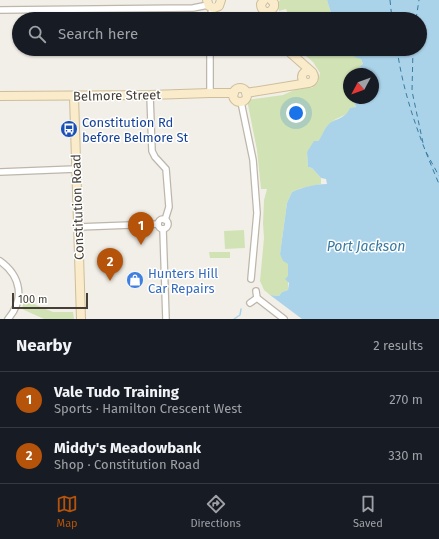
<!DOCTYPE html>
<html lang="en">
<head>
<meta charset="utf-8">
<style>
	body { margin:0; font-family:"Fira Sans",sans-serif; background:#242831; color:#f1f3f6 }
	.compass { position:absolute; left:343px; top:68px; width:36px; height:36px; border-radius:50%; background:#171b24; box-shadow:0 1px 3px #0004; rotate:229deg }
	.scale { position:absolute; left:12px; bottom:10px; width:76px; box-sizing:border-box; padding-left:4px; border:2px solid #453f37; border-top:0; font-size:11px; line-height:14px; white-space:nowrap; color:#453f37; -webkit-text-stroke:3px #fff; paint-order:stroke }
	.you { position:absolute; left:296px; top:113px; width:14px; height:14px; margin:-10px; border:3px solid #fff; border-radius:50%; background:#1a73e8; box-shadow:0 0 0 6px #1a73e833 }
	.badge { display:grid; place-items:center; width:26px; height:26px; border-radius:50%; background:#b45309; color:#fff; font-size:13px; font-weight:700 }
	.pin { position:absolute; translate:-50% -33px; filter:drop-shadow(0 1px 2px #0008) }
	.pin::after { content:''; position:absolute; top:21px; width:14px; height:12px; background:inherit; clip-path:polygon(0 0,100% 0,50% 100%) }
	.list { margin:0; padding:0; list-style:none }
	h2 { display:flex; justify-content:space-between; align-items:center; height:52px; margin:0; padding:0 16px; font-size:17px }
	h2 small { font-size:13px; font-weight:400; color:#9ea1a6 }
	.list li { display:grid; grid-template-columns:26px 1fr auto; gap:12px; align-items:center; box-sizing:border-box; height:56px; padding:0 16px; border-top:1px solid #363941 }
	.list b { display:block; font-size:15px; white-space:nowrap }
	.list p { margin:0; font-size:13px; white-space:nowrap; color:#9ea1a6 }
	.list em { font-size:13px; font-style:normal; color:#9ea1a6 }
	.icon { flex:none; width:22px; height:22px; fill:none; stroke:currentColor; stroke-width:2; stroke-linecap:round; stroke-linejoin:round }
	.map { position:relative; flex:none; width:439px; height:319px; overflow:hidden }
	.search { position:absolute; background:#171b24; box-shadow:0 1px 3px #0004; left:12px; right:12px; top:12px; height:44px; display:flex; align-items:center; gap:10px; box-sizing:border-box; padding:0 14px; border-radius:22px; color:#9ea1a6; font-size:15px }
	.sheet { height:164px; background:#171b24 }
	nav { display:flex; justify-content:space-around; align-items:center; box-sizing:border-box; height:56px; border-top:1px solid #363941; background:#171b24; font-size:11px; color:#9ea1a6 }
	nav a { display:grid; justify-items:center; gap:2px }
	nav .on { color:#b45309 }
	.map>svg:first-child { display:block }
</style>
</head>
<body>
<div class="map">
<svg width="439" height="319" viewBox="0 0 439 319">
	<rect width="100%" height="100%" fill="#f2efe8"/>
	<g fill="#d1e3b4">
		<polygon points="280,0 327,0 331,13 337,19 290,19 286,9 279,11 278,3"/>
		<polygon points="298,49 346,49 346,51 361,59 363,64 360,66 363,74 349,74 349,98 352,98 356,107 347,114 336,119 327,126 321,138 307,152 308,167 312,168 321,178 321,184 302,188 292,192 287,203 280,254 288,264 288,290 282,292 279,296 270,295 264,290 260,281 264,238 263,224 264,200 267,189 261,189 257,150 247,100 283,95 301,87 312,88 318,82 320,73 313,62"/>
		<polygon points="244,230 245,248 225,249 224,231"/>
		<polygon points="209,252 230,252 230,258 210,258"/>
		<polygon points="24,300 53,312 73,312 74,319 44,319 22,309"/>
	</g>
	<path fill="#aad3ea" d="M327 0H439V319H302L270 295 279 296 282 292 288 290 289 283 285 279 288 276V264L283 261 280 254 287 203 292 192C303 187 315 184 327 184L326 179 321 178 312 168 308 167 307 152 314 141H318C322 137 323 131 327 126 335 117 344 121 350 108L356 107 352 98H373V74H363L360 66 363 64 361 59C356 58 348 54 346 49H420V19H337L331 13Z"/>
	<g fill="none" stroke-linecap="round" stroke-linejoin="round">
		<polyline stroke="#aad3ea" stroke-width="1.5" points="234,319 240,315 241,309"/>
		<g stroke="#387aa0" stroke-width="1" stroke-dasharray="5 4" stroke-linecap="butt">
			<polyline points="390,0 392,19"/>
			<polyline points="416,19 419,0"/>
			<path d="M397 49C404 98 420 139 439 184"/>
			<polyline points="413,49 412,91 423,143"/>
			<polyline points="426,152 439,176"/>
		</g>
		<g stroke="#bdb6ab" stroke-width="8">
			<g id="minor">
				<polyline points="0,10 193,8 208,5"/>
				<polyline points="210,19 212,8"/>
				<polyline points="210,49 210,93"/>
				<polyline points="150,95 152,151 155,157 166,169 169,207 165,220"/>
				<polyline points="241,102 253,160 257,213 251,279"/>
				<polyline points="0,172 76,169"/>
				<circle cx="163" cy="224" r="5"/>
				<polyline points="78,227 158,224"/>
				<polyline points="163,229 166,319"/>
				<path d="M0 261C21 276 25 299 8 319"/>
				<polyline points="256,291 257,298"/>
				<polyline points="250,303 257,298 284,319"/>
			</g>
		</g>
		<g stroke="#cebe9b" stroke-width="10">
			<g id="secondary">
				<polyline points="207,0 209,6 214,8 219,6 221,0"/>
				<path d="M264 0 261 4C261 9 264 13 270 12"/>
				<polyline points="270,12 274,7 274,3 271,0"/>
				<polyline points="270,12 274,19"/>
				<polyline points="286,49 312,72"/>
				<circle cx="308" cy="77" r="6"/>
				<circle cx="240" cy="95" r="7"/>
				<polyline points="246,93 308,83"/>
				<polyline points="0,96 150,95 210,93 234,93"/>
				<polyline points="74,96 81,319"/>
			</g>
		</g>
		<use href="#minor" stroke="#fff" stroke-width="5.5"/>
		<use href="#secondary" stroke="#faebcb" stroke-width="8"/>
	</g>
	<defs>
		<g id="bus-disc" transform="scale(0.9)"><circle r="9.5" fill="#1a4fb4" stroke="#fff"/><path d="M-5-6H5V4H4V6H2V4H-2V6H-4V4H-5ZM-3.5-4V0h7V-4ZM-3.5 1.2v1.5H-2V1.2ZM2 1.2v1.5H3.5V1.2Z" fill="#fff"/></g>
		<g id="shop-disc" transform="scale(0.9)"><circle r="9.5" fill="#3f7fe0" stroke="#fff"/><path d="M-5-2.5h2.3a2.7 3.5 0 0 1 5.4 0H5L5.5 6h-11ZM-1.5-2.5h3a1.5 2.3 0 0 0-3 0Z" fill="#fff"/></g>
	</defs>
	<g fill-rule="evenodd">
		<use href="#bus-disc" x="69" y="129"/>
		<use href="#shop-disc" x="135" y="280"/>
	</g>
	<g text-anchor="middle" stroke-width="3" stroke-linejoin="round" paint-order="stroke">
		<g font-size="13" fill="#453f37" stroke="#fff">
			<text transform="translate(117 95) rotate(-1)" y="5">Belmore Street</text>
			<text transform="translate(77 207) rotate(-92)" y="5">Constitution Road</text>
		</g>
		<g font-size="13" fill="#164399" stroke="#fff" text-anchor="start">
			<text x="82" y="127">Constitution Rd<tspan x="82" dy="15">before Belmore St</tspan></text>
		</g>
		<g font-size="13" fill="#366cbe" stroke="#fff" text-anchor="start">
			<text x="148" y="278">Hunters Hill<tspan x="148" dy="15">Car Repairs</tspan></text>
		</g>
		<g font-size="14" font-style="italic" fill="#387aa0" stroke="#fff">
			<text x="366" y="251">Port Jackson</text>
		</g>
	</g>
</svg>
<svg class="compass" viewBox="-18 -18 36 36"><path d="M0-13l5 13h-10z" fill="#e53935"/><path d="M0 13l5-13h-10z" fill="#9ea1a6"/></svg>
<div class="scale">100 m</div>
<div class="you"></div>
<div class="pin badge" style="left:141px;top:245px">1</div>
<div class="pin badge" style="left:110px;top:281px">2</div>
<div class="search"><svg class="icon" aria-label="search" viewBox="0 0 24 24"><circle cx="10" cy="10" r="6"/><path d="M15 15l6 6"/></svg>Search here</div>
</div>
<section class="sheet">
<h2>Nearby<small>2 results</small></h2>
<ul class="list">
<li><span class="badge">1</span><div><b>Vale Tudo Training</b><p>Sports · Hamilton Crescent West</p></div><em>270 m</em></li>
<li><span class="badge">2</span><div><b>Middy's Meadowbank</b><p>Shop · Constitution Road</p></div><em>330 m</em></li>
</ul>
</section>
<nav>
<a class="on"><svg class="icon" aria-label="map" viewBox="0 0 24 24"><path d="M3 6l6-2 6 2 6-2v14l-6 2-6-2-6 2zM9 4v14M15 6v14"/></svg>Map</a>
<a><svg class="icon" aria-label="directions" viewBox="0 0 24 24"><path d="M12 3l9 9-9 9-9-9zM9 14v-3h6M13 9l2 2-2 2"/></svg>Directions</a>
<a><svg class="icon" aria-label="saved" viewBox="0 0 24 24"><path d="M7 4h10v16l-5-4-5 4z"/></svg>Saved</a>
</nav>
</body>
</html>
